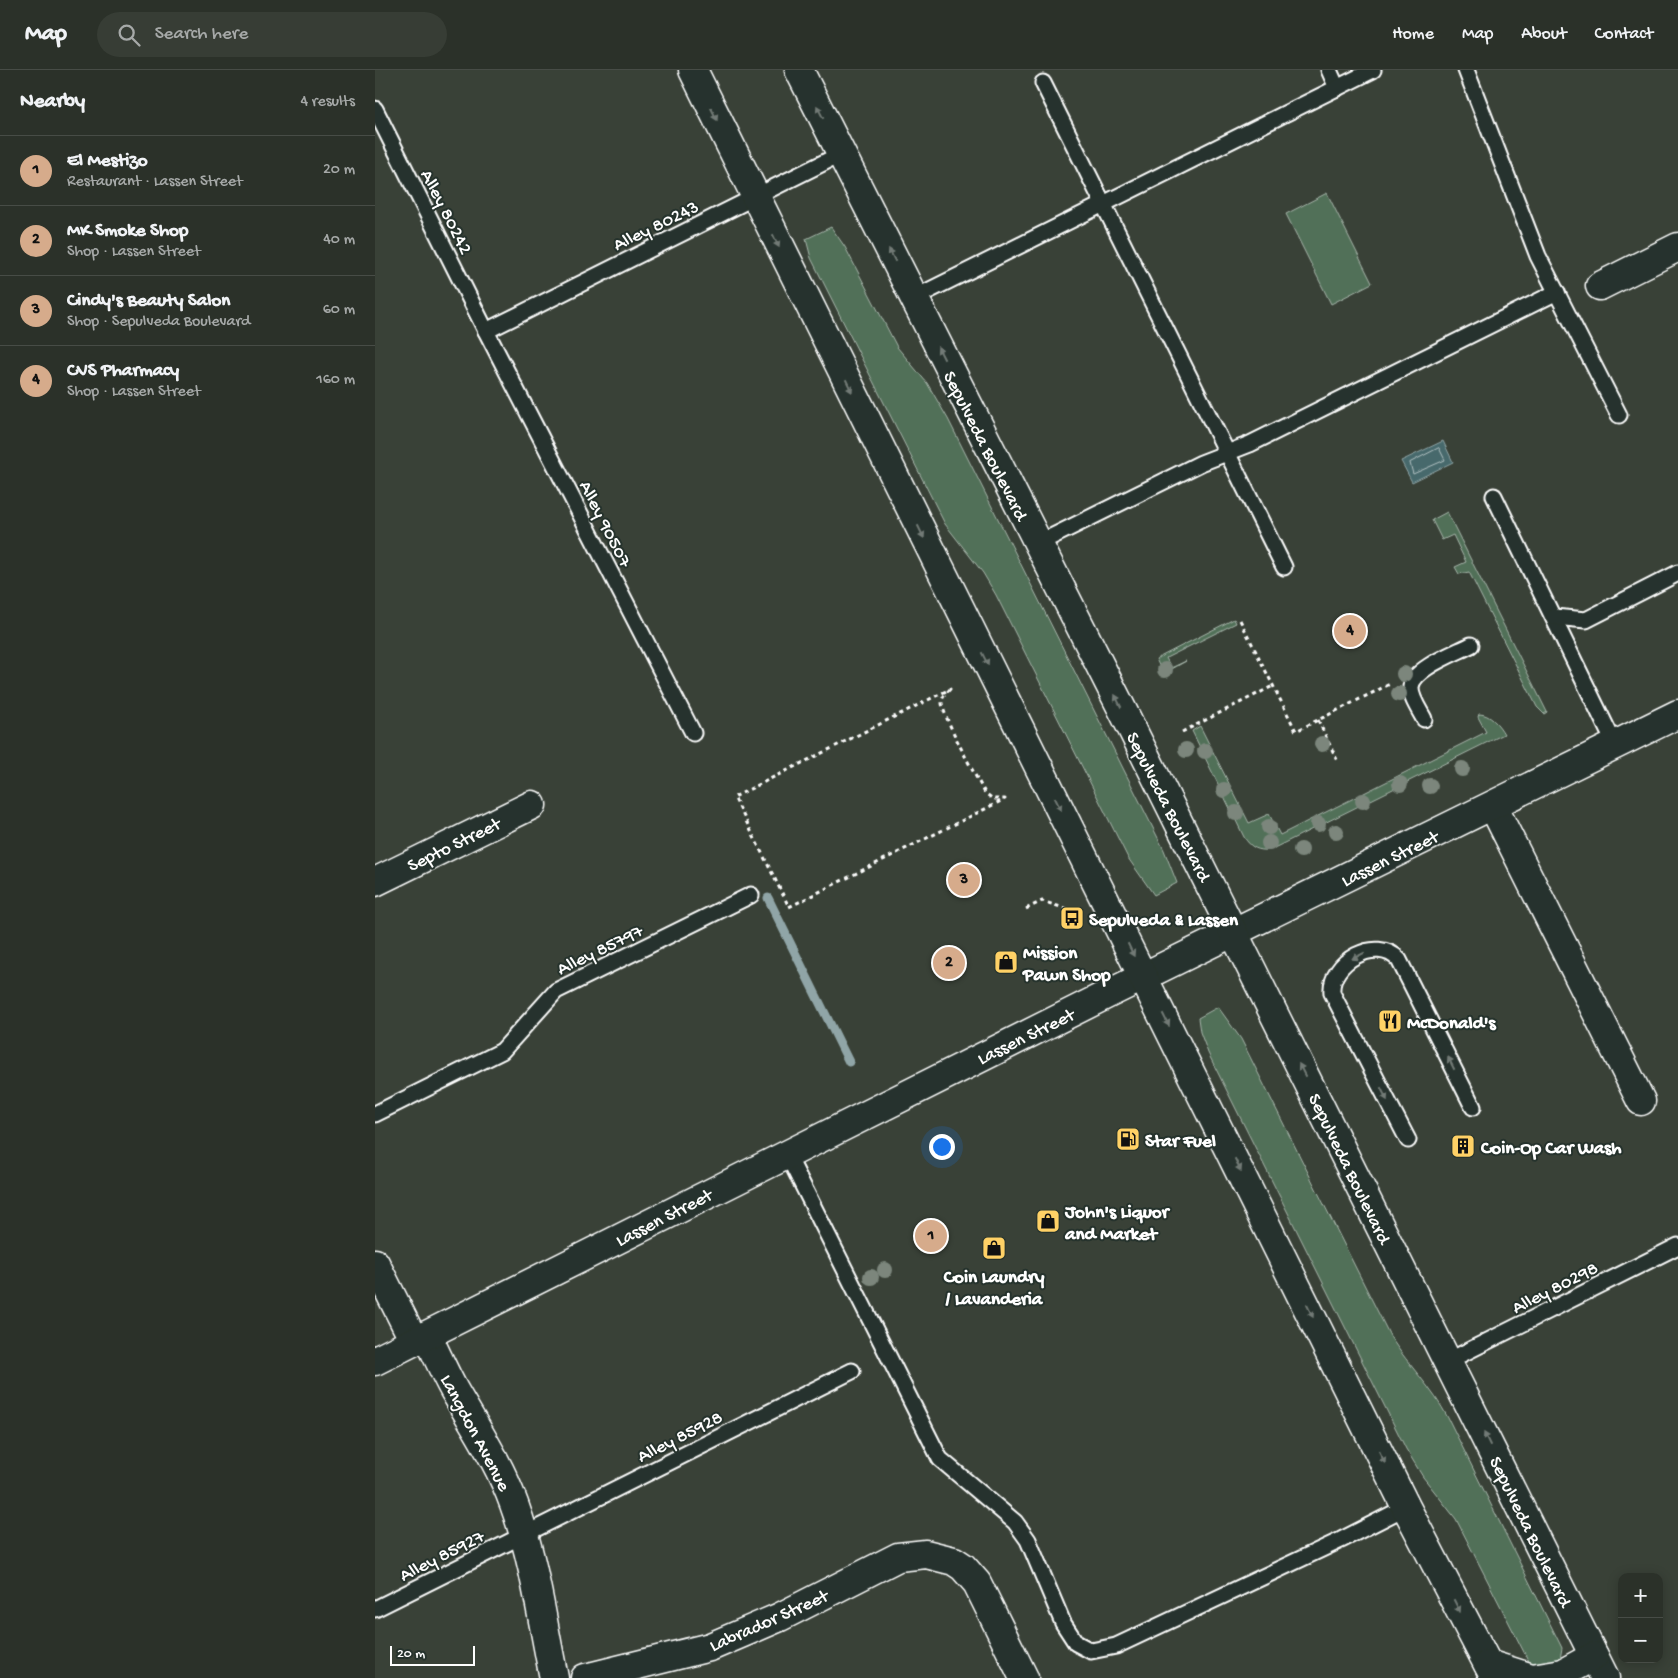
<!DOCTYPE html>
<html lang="en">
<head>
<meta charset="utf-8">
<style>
	body { margin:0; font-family:"Gochi Hand",sans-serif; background:#373d35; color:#f1f3f6 }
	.controls { position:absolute; right:15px; bottom:15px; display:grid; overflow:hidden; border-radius:10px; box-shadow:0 2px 12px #0003 }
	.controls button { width:45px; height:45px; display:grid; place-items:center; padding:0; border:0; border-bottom:1px solid #474c46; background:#2b3129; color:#f1f3f6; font:25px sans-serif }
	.scale { position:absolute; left:15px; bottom:12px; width:85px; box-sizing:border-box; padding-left:5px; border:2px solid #fff; border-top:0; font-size:14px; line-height:18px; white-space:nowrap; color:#fff; -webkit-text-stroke:4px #26332d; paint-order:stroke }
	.you { position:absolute; left:566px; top:1076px; width:18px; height:18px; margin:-12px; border:4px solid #fff; border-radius:50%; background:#1a73e8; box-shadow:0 0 0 8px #1a73e833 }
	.badge { display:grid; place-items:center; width:32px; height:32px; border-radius:50%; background:#d6ab8b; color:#111; font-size:16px; font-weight:700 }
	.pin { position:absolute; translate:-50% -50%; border:2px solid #fff; box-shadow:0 1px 5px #0006 }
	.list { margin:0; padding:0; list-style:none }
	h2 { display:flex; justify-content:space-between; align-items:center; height:65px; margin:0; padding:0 20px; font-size:21px }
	h2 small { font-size:16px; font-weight:400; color:#a6a9a8 }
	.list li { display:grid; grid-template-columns:32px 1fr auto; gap:15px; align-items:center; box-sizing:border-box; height:70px; padding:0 20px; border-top:1px solid #474c46 }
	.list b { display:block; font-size:19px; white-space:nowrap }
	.list p { margin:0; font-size:16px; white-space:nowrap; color:#a6a9a8 }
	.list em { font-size:16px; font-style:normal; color:#a6a9a8 }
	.icon { flex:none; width:28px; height:28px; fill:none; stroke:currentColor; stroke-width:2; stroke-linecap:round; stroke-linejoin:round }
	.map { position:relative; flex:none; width:1303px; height:1608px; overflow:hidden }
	header { display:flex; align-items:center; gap:30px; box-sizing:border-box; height:70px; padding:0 25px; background:#2b3129; border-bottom:1px solid #474c46 }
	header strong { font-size:24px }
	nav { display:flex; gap:28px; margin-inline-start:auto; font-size:18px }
	.search { width:350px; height:45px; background:#373d35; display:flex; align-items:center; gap:12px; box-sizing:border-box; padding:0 18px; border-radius:28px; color:#a6a9a8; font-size:19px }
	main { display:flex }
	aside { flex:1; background:#2b3129 }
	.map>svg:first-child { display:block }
</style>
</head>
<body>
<header>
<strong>Map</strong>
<div class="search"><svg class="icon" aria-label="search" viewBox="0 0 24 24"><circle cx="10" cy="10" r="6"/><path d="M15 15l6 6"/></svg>Search here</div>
<nav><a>Home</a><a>Map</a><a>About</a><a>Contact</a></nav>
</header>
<main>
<aside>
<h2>Nearby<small>4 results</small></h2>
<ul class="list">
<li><span class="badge">1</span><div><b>El Mestizo</b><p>Restaurant · Lassen Street</p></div><em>20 m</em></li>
<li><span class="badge">2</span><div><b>MK Smoke Shop</b><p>Shop · Lassen Street</p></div><em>40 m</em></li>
<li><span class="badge">3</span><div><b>Cindy's Beauty Salon</b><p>Shop · Sepulveda Boulevard</p></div><em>60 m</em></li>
<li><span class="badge">4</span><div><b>CVS Pharmacy</b><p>Shop · Lassen Street</p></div><em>160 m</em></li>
</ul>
</aside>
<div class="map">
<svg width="1303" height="1608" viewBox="0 0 1303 1608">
	<rect width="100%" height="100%" fill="#394137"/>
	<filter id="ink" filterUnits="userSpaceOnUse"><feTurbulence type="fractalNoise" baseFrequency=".02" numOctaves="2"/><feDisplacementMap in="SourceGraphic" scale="10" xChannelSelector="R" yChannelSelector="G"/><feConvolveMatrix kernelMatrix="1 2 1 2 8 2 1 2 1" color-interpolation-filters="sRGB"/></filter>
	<g filter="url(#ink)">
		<g fill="#516f58" stroke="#a8b7ac">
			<polygon points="952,123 997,213 956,234 911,144"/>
			<polygon points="456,157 470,177 522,277 552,313 573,349 789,780 802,813 779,825 753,788 621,525 608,503 570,454 436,188 431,169"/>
			<polygon points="1072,442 1172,642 1169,644 1162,637 1094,502 1084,504 1080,497 1091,492 1078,465 1067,470 1057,450"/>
			<polygon points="859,549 861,553 791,588 796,598 811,591 788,604 781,589"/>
			<path d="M1104 644C1115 644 1124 655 1129 664L895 780C883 781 876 778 869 767L817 661 825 656 874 753 894 744 905 765 1111 662 1103 647Z"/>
			<path d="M843 937 866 969 1016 1268C1034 1296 1058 1319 1073 1348L1187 1578 1185 1589 1175 1598 1156 1594 1153 1590 1081 1449 1048 1407 1031 1379 833 983 825 962 823 948Z"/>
		</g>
		<polygon fill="#46696c" stroke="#90a5a7" points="1068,371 1078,392 1037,412 1026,391"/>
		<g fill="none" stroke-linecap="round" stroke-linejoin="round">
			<polygon stroke="#b5c3c4" stroke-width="1" points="1064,378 1070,390 1038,404 1035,393"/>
			<polyline stroke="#90a5a7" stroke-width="9" points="393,828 474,992"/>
			<g stroke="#fff" stroke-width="19">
				<g id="service">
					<polyline points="954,0 962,18"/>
					<polyline points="1091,0 1163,186 1244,345"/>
					<polyline points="668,13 909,497"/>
					<polyline points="0,39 111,261 318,663"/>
					<polyline points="539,228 998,0"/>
					<polyline points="111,261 466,84"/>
					<polyline points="1119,426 1240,675"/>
					<polyline points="662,474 826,393 875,374 1182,222"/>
					<polyline points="1179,547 1211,550 1303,503"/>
					<path d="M1049 649C1045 641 1035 627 1036 617 1038 598 1081 583 1096 575"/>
					<polyline points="0,1044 127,981 181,921 376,825"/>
					<path d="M1033 1070 957 923C954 892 1002 865 1024 890L1098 1037"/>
					<polyline points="412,1084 565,1389 640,1452 653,1470 688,1553 701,1573 716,1581 741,1576 966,1470 1031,1437"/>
					<polyline points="1073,1291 1303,1176"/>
					<polyline points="0,1539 477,1301"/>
				</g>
			</g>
			<g stroke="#fff" stroke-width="31">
				<g id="minor">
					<polyline points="1225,216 1303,177"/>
					<polyline points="1118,736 1266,1031"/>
					<polyline points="0,812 157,735"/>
					<polyline points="0,1193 39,1271"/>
					<path d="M52 1265C61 1283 69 1302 79 1320 100 1357 124 1392 139 1434 159 1489 167 1550 179 1608"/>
					<polyline points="210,1608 335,1577 405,1547 523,1487 551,1484 579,1491 588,1497 602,1513 649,1608"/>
				</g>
			</g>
			<g stroke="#fff" stroke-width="31">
				<polyline id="secondary" points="0,1291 735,923 1303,644"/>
			</g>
			<g stroke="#fff" stroke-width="31">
				<g id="primary">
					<polyline points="318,0 1031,1437 1120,1608"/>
					<polyline points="424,0 749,643 1230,1608"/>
					<polyline points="1113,1594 1157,1608 1188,1603 1219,1586"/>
				</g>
			</g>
			<g stroke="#fff" stroke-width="3" stroke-dasharray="4 4" stroke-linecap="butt">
				<polyline points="865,550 921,661 1015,614"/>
				<path d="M575 619C572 623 567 626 567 632 566 643 602 709 610 723L618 729H630L414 837 359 727Z"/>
				<polyline points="943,650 963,692"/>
				<polyline points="807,662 898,616"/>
				<polyline points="651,839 667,831 695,840"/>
				<polyline points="654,902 657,908"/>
			</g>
			<use href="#service" stroke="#26332d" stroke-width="15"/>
			<use href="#minor" stroke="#26332d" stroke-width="28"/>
			<use href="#secondary" stroke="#26332d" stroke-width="28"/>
			<use href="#primary" stroke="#26332d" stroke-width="28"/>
		</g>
		<g fill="#7b867c">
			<circle cx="790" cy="600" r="8"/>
			<circle cx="1029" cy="604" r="8"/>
			<circle cx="1024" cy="624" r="8"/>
			<circle cx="947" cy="674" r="8"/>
			<circle cx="811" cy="680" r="8"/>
			<circle cx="830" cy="681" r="8"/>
			<circle cx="1087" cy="699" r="8"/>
			<circle cx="1025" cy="714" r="8"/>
			<circle cx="1055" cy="716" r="8"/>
			<circle cx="849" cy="720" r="8"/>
			<circle cx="988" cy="731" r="8"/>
			<circle cx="861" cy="743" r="8"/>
			<circle cx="943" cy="754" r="8"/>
			<circle cx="894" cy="757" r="8"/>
			<circle cx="961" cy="762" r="8"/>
			<circle cx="894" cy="773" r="8"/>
			<circle cx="926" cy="780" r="8"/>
			<circle cx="510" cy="1200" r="8"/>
			<circle cx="496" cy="1207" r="8"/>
		</g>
		<defs><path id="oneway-solid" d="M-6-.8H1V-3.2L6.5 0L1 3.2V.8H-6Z" transform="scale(1.25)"/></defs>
		<g fill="#727a76">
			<use href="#oneway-solid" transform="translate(445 42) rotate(-117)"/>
			<use href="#oneway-solid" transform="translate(339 44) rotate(64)"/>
			<use href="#oneway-solid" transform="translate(401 171) rotate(64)"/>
			<use href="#oneway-solid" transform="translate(517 185) rotate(-117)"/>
			<use href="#oneway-solid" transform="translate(566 283) rotate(-117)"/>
			<use href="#oneway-solid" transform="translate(474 316) rotate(64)"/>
			<use href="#oneway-solid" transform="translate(546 462) rotate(64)"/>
			<use href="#oneway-solid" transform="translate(610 589) rotate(63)"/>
			<use href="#oneway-solid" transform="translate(743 631) rotate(-117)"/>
			<use href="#oneway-solid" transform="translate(683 734) rotate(63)"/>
			<use href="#oneway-solid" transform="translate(756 880) rotate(64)"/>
			<use href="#oneway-solid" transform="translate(983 886) rotate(153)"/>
			<use href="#oneway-solid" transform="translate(791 950) rotate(63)"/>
			<use href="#oneway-solid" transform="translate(1076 993) rotate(-117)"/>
			<use href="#oneway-solid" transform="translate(927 1000) rotate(-117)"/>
			<use href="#oneway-solid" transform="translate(1009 1024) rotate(63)"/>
			<use href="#oneway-solid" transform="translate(863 1095) rotate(64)"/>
			<use href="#oneway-solid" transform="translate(935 1241) rotate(64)"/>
			<use href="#oneway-solid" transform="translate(1112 1369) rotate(-116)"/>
			<use href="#oneway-solid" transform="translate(1007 1387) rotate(64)"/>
			<use href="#oneway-solid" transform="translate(1082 1536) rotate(63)"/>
		</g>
	</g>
	<defs>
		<g id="bus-square" transform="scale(1.25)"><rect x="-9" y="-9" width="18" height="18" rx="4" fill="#ffd166" stroke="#26332d"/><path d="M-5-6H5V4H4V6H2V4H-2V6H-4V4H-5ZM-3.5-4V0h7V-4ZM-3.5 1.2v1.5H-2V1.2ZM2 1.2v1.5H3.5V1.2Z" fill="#111"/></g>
		<g id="shop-square" transform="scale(1.25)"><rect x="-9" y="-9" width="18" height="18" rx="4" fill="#ffd166" stroke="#26332d"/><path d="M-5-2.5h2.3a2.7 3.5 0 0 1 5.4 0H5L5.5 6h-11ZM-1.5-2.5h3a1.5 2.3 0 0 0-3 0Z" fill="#111"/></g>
		<g id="restaurant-square" transform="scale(1.25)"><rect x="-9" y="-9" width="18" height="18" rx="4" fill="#ffd166" stroke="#26332d"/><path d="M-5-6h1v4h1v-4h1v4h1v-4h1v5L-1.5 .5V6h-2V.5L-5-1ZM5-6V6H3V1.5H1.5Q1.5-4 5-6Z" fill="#111"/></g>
		<g id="fuel-square" transform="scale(1.25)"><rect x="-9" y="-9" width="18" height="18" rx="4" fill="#ffd166" stroke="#26332d"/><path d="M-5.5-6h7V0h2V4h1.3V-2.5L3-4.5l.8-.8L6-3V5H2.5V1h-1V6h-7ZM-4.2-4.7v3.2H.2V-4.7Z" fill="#111"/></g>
		<g id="building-square" transform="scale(1.25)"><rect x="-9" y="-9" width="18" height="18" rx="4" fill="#ffd166" stroke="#26332d"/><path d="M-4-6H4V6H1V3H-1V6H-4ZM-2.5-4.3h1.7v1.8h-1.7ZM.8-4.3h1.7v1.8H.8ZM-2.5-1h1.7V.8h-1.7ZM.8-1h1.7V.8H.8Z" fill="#111"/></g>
	</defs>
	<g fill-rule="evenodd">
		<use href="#bus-square" x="697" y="848"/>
		<use href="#shop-square" x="631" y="892"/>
		<use href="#restaurant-square" x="1015" y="951"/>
		<use href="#fuel-square" x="753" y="1069"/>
		<use href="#building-square" x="1088" y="1076"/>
		<use href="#shop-square" x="673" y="1151"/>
		<use href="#shop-square" x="619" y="1178"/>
	</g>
	<g text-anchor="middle" stroke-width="4" stroke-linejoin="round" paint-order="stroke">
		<g font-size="19" fill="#fff" stroke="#26332d">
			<text transform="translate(73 141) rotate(63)" y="7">Alley 80242</text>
			<text transform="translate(280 154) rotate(-26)" y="7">Alley 80243</text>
			<text transform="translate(612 375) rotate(63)" y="7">Sepulveda Boulevard</text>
			<text transform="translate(232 453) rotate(63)" y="7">Alley 90507</text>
			<text transform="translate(795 736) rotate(63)" y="7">Sepulveda Boulevard</text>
			<text transform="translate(78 773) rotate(-26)" y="7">Septo Street</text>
			<text transform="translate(1014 787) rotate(-26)" y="7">Lassen Street</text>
			<text transform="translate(224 878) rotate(-26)" y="7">Alley 85797</text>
			<text transform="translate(650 965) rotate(-26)" y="7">Lassen Street</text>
			<text transform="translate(976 1098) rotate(64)" y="7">Sepulveda Boulevard</text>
			<text transform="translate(288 1146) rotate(-27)" y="7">Lassen Street</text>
			<text transform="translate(1179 1216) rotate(-27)" y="7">Alley 80298</text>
			<text transform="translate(102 1362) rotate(62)" y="7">Langdon Avenue</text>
			<text transform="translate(304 1365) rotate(-27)" y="7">Alley 85928</text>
			<text transform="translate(1157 1461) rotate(64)" y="7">Sepulveda Boulevard</text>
			<text transform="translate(66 1484) rotate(-27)" y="7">Alley 85927</text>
			<text transform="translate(393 1549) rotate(-24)" y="7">Labrador Street</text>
		</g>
		<g font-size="19" font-weight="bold" fill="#fff" stroke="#26332d" text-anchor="start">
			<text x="714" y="855">Sepulveda &amp; Lassen</text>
			<text x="648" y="888">Mission<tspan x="648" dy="22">Pawn Shop</tspan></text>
			<text x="1032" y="958">McDonald's</text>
			<text x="770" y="1076">Star Fuel</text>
			<text x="1106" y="1083">Coin-Op Car Wash</text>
			<text x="690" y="1147">John's Liquor<tspan x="690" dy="22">and Market</tspan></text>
			<text x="619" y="1212" text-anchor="middle">Coin Laundry<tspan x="619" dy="22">/ Lavanderia</tspan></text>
		</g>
	</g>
</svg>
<div class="controls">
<button>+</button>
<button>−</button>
</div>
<div class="scale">20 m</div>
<div class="you"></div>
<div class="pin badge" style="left:556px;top:1166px">1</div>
<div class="pin badge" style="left:574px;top:893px">2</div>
<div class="pin badge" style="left:589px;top:810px">3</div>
<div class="pin badge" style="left:975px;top:561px">4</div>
</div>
</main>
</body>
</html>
